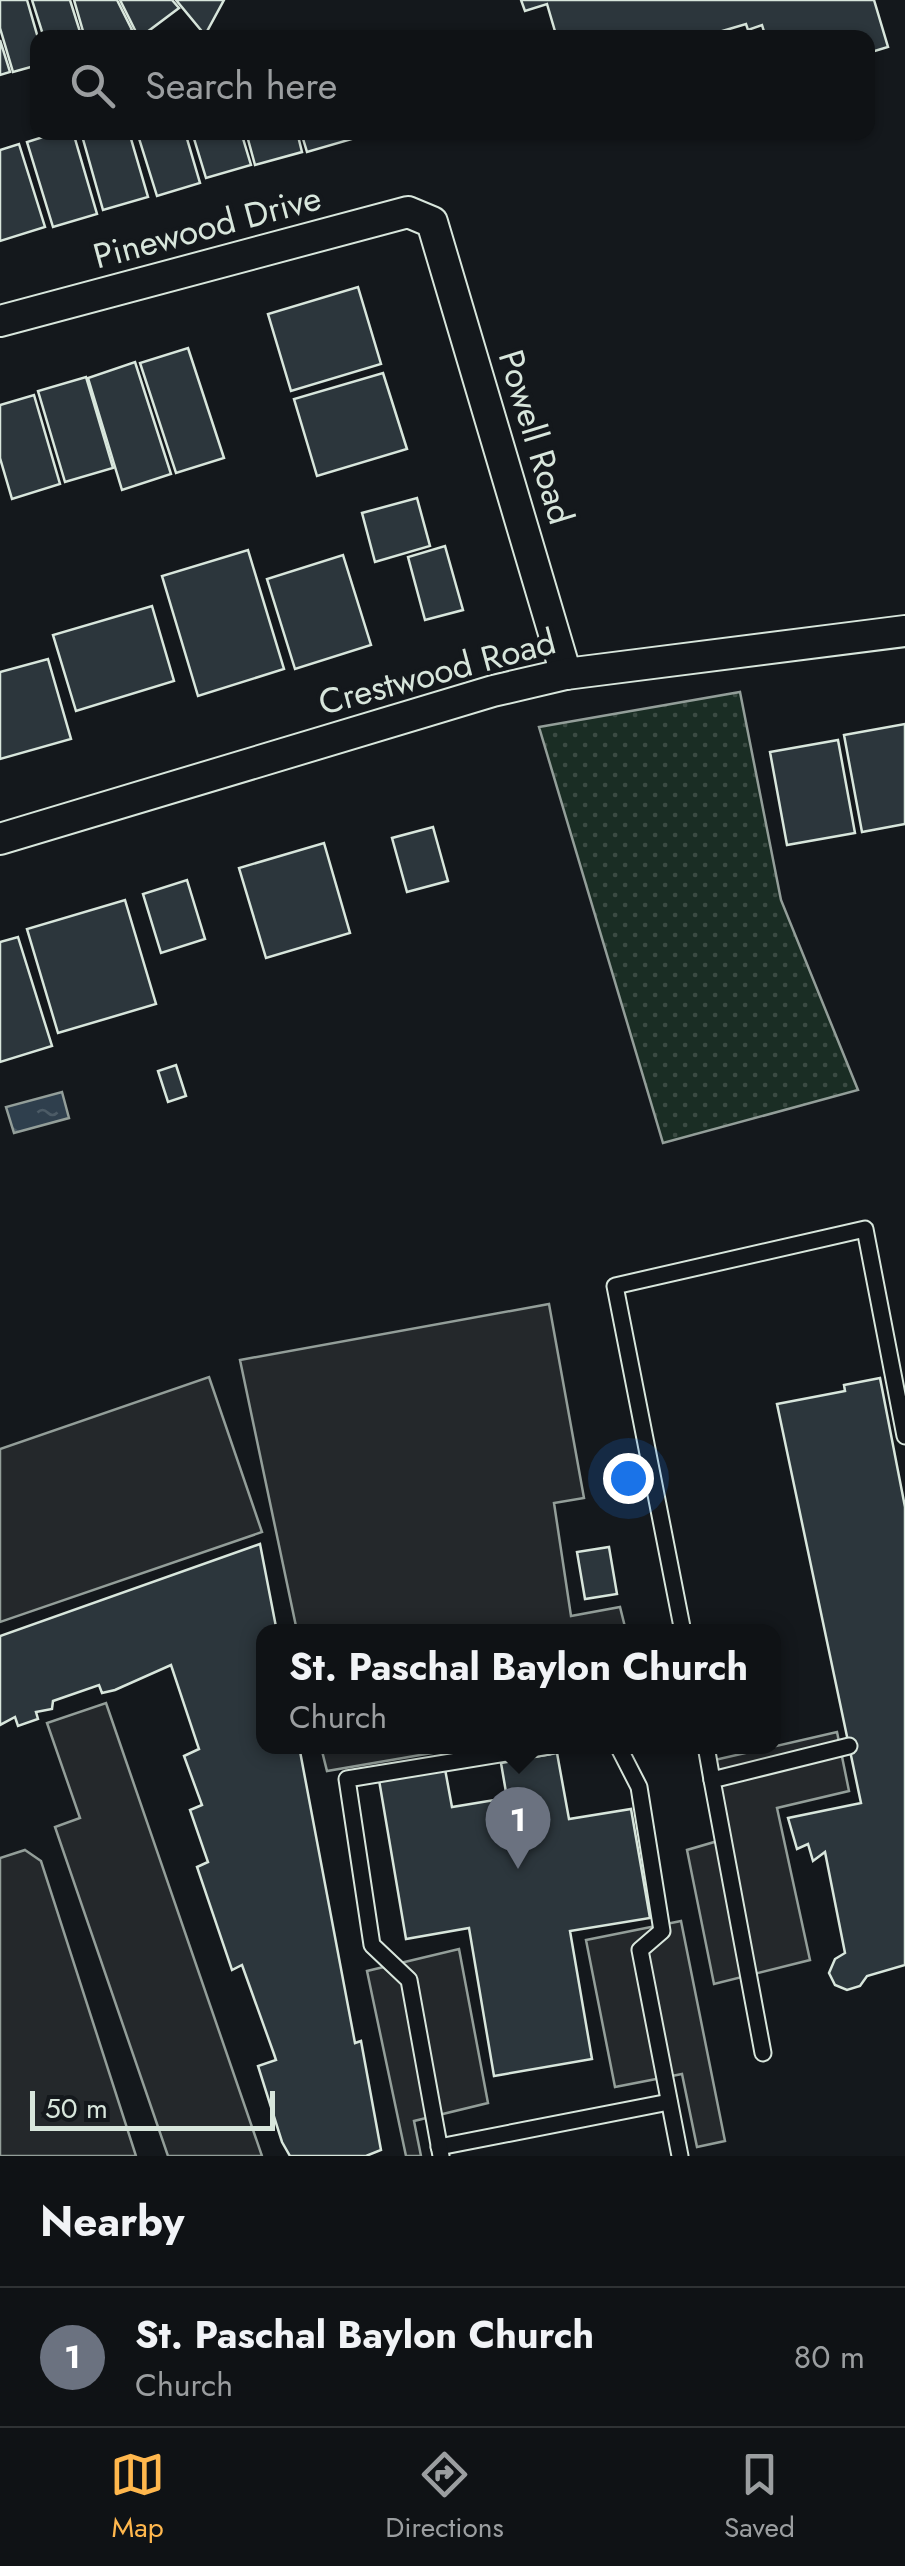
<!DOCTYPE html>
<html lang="en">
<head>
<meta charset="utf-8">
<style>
	body { margin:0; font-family:Jost,sans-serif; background:#181b1e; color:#f1f3f6 }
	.scale { position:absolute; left:30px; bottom:25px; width:245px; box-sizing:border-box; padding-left:10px; border:5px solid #d8e6dc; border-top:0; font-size:28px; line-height:35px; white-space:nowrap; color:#d8e6dc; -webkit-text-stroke:8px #14181c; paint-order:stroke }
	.you { position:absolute; left:628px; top:1478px; width:35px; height:35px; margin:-25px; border:8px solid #fff; border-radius:50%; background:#1a73e8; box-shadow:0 0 0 15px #1a73e833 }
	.badge { display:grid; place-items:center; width:65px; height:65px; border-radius:50%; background:#ffb74d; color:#fff; font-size:32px; font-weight:700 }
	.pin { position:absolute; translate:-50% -82px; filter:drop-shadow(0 2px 5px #0008) }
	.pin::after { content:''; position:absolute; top:52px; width:35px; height:30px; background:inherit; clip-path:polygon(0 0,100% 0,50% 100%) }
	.popup { position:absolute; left:256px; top:1624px; width:525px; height:130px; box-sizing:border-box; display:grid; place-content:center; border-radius:20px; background:#0f1215; filter:drop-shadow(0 2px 8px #0005); font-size:32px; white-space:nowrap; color:#9b9ea0 }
	.popup b { font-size:38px; color:#f1f3f6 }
	.popup::after { content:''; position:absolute; left:50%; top:100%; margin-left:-20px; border:20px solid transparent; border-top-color:#0f1215 }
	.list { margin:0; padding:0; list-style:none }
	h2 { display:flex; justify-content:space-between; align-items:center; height:130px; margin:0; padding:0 40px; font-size:42px }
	h2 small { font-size:32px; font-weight:400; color:#9b9ea0 }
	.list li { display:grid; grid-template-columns:65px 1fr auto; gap:30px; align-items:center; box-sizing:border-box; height:140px; padding:0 40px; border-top:2px solid #2f3234 }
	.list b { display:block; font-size:38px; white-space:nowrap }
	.list p { margin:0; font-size:32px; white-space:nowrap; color:#9b9ea0 }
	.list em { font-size:32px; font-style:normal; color:#9b9ea0 }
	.icon { flex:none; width:55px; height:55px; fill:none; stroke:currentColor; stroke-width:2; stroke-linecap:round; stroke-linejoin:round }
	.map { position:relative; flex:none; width:905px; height:2156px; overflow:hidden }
	.search { position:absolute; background:#0f1215; box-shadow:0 2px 8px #0004; left:30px; right:30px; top:30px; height:110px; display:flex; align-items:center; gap:25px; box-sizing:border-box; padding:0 35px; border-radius:20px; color:#9b9ea0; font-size:38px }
	.sheet { height:270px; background:#0f1215 }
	nav { display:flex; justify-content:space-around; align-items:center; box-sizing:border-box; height:140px; border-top:2px solid #2f3234; background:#0f1215; font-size:28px; color:#9b9ea0 }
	nav a { display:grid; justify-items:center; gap:5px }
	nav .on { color:#ffb74d }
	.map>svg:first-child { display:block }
</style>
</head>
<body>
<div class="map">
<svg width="905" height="2156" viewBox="0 0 905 2156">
	<defs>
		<pattern id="grass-dots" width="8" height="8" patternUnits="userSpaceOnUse" patternTransform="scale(2.5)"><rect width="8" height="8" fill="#1a2d24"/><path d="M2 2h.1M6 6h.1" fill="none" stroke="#3b4b43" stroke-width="1.8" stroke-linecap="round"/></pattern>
		<pattern id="water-ripples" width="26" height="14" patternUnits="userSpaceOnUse" patternTransform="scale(2.5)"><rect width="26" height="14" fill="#2f3f4d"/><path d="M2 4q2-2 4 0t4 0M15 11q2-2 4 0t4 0" fill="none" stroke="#4c5b66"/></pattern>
	</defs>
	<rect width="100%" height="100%" fill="#14181c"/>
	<polygon fill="url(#grass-dots)" stroke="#939e99" stroke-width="2.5" points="740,692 781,900 858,1090 663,1143 539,727"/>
	<g fill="#24282b" stroke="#939e99" stroke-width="2.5">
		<polygon points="549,1304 584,1498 554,1503 571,1616 620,1607 626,1631 297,1631 240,1360"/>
		<polygon points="209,1377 262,1532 0,1622 0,1449"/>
		<polygon points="106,1703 262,2156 168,2156 55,1827 80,1818 47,1723"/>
		<polygon points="837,1732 849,1791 777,1808 810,1960 714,1984 687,1850 721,1840 706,1762"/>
		<polygon points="321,1747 321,1746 467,1747 327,1771"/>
		<polygon points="25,1850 41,1861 136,2156 0,2156 0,1858"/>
		<polygon points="681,1921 725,2141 697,2147 682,2074 615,2087 586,1940"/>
		<polygon points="459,1949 488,2103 414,2121 421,2156 406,2156 367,1971"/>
	</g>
	<polygon fill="url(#water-ripples)" stroke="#939e99" stroke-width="2.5" points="62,1092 69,1118 14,1133 6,1107"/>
	<g fill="#2c363c" stroke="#d8e6dc" stroke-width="2.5">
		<polygon points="0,0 27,0 38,38 38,65 13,72 0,28"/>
		<polygon points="32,0 70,0 82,38 44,38"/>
		<polygon points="74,0 117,0 132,30 116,38 85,38"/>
		<polygon points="120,0 172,0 179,8 139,38"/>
		<polygon points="176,0 224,0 205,35"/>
		<polygon points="521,0 874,0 888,47 868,53 868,38 766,38 762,25 748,30 746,24 719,32 719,38 557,38 547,4 525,11"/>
		<polygon points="0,40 10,72 0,75"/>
		<polygon points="59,132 73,132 97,214 53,227 27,142"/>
		<polygon points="81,132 129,132 148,197 103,210"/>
		<polygon points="137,132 185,132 200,183 157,196"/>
		<polygon points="192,132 241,132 251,165 206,178"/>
		<polygon points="246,132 297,132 302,152 255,165"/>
		<polygon points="301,132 350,132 352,139 307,152"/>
		<polygon points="19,144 45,227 0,241 0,150"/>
		<polygon points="358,287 381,364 291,391 268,314"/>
		<polygon points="188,348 224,458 176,473 140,363"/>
		<polygon points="135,362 171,474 122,490 88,378"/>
		<polygon points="383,373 407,449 317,476 294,399"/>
		<polygon points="86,377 113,468 65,482 38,391"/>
		<polygon points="34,395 60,484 12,499 0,458 0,405"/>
		<polygon points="417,498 430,546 375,562 362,513"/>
		<polygon points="445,546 463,610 425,620 408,557"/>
		<polygon points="248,550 284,669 198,696 162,576"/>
		<polygon points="343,555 371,645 295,669 267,579"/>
		<polygon points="152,606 174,681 76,711 53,635"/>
		<polygon points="48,659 71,739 0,759 0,672"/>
		<polygon points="905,724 905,824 862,832 844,735"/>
		<polygon points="838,740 855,833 787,845 770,752"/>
		<polygon points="433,827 448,881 407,892 392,838"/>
		<polygon points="324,843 350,933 266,958 239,868"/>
		<polygon points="187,880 205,939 161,953 143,894"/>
		<polygon points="125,900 156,1004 58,1033 27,929"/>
		<polygon points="18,937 52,1046 0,1062 0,942"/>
		<polygon points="176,1065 186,1096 168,1102 158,1071"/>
		<polygon points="880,1378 905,1507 905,1965 867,1976 860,1986 847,1990 835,1985 829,1973 835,1959 845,1953 825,1852 813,1861 808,1844 797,1849 788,1818 861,1803 777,1404 845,1391 844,1385"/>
		<polygon points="260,1544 277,1632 263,1632 263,1746 299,1746 355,2043 361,2041 381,2150 366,2156 290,2156 282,2142 258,2066 276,2060 274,2054 242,1965 232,1970 197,1867 208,1862 190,1810 202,1805 184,1756 199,1749 171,1665 115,1690 102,1693 99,1685 53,1701 52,1709 36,1712 38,1719 18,1726 15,1717 0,1725 0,1636"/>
		<polygon points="609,1547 617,1594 585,1599 577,1552"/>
		<polygon points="557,1753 569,1819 631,1809 650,1918 570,1931 592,2059 494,2076 469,1928 406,1939 379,1780 445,1769 452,1807 507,1798 501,1763"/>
	</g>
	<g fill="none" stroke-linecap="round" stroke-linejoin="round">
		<g stroke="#d8e6dc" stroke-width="19">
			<g id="service">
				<polyline points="683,1632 615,1286 865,1229 905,1436"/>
				<polyline points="618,1746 639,1787 662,1931 640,1950 680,2156"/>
				<polyline points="706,1746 712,1780"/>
				<polyline points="763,2053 712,1780 849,1746"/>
				<polyline points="439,2147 669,2102"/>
				<polyline points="441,2156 409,1980 372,1945 347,1779 549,1746"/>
			</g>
		</g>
		<g stroke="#d8e6dc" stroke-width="34">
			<g id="minor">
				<polyline points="0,321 408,212 432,222 566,674"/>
				<polyline points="0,839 493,691 566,674 905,631"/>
			</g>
		</g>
		<use href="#service" stroke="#14181c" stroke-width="15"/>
		<use href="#minor" stroke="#14181c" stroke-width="30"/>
	</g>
	<g text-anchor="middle" stroke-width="8" stroke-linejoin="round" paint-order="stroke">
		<g font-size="35" fill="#d8e6dc" stroke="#14181c">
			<text transform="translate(207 227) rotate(-15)" y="12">Pinewood Drive</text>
			<text transform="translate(536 437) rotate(73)" y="12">Powell Road</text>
			<text transform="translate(437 672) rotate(-15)" y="12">Crestwood Road</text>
		</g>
	</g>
</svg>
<div class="scale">50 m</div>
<div class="you"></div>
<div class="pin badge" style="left:518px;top:1869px;background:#6b7280">1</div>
<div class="popup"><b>St. Paschal Baylon Church</b>Church</div>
<div class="search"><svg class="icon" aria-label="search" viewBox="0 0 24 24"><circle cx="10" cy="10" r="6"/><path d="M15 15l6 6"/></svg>Search here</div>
</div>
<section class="sheet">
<h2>Nearby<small></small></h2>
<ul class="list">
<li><span class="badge" style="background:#6b7280">1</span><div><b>St. Paschal Baylon Church</b><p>Church</p></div><em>80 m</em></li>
</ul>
</section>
<nav>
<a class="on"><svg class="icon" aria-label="map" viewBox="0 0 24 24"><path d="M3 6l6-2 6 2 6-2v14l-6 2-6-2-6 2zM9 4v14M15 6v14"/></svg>Map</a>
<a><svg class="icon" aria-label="directions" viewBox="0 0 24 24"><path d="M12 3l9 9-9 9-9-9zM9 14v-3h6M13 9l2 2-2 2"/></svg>Directions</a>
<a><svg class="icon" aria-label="saved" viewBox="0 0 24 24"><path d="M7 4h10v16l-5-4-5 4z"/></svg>Saved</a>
</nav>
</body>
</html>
